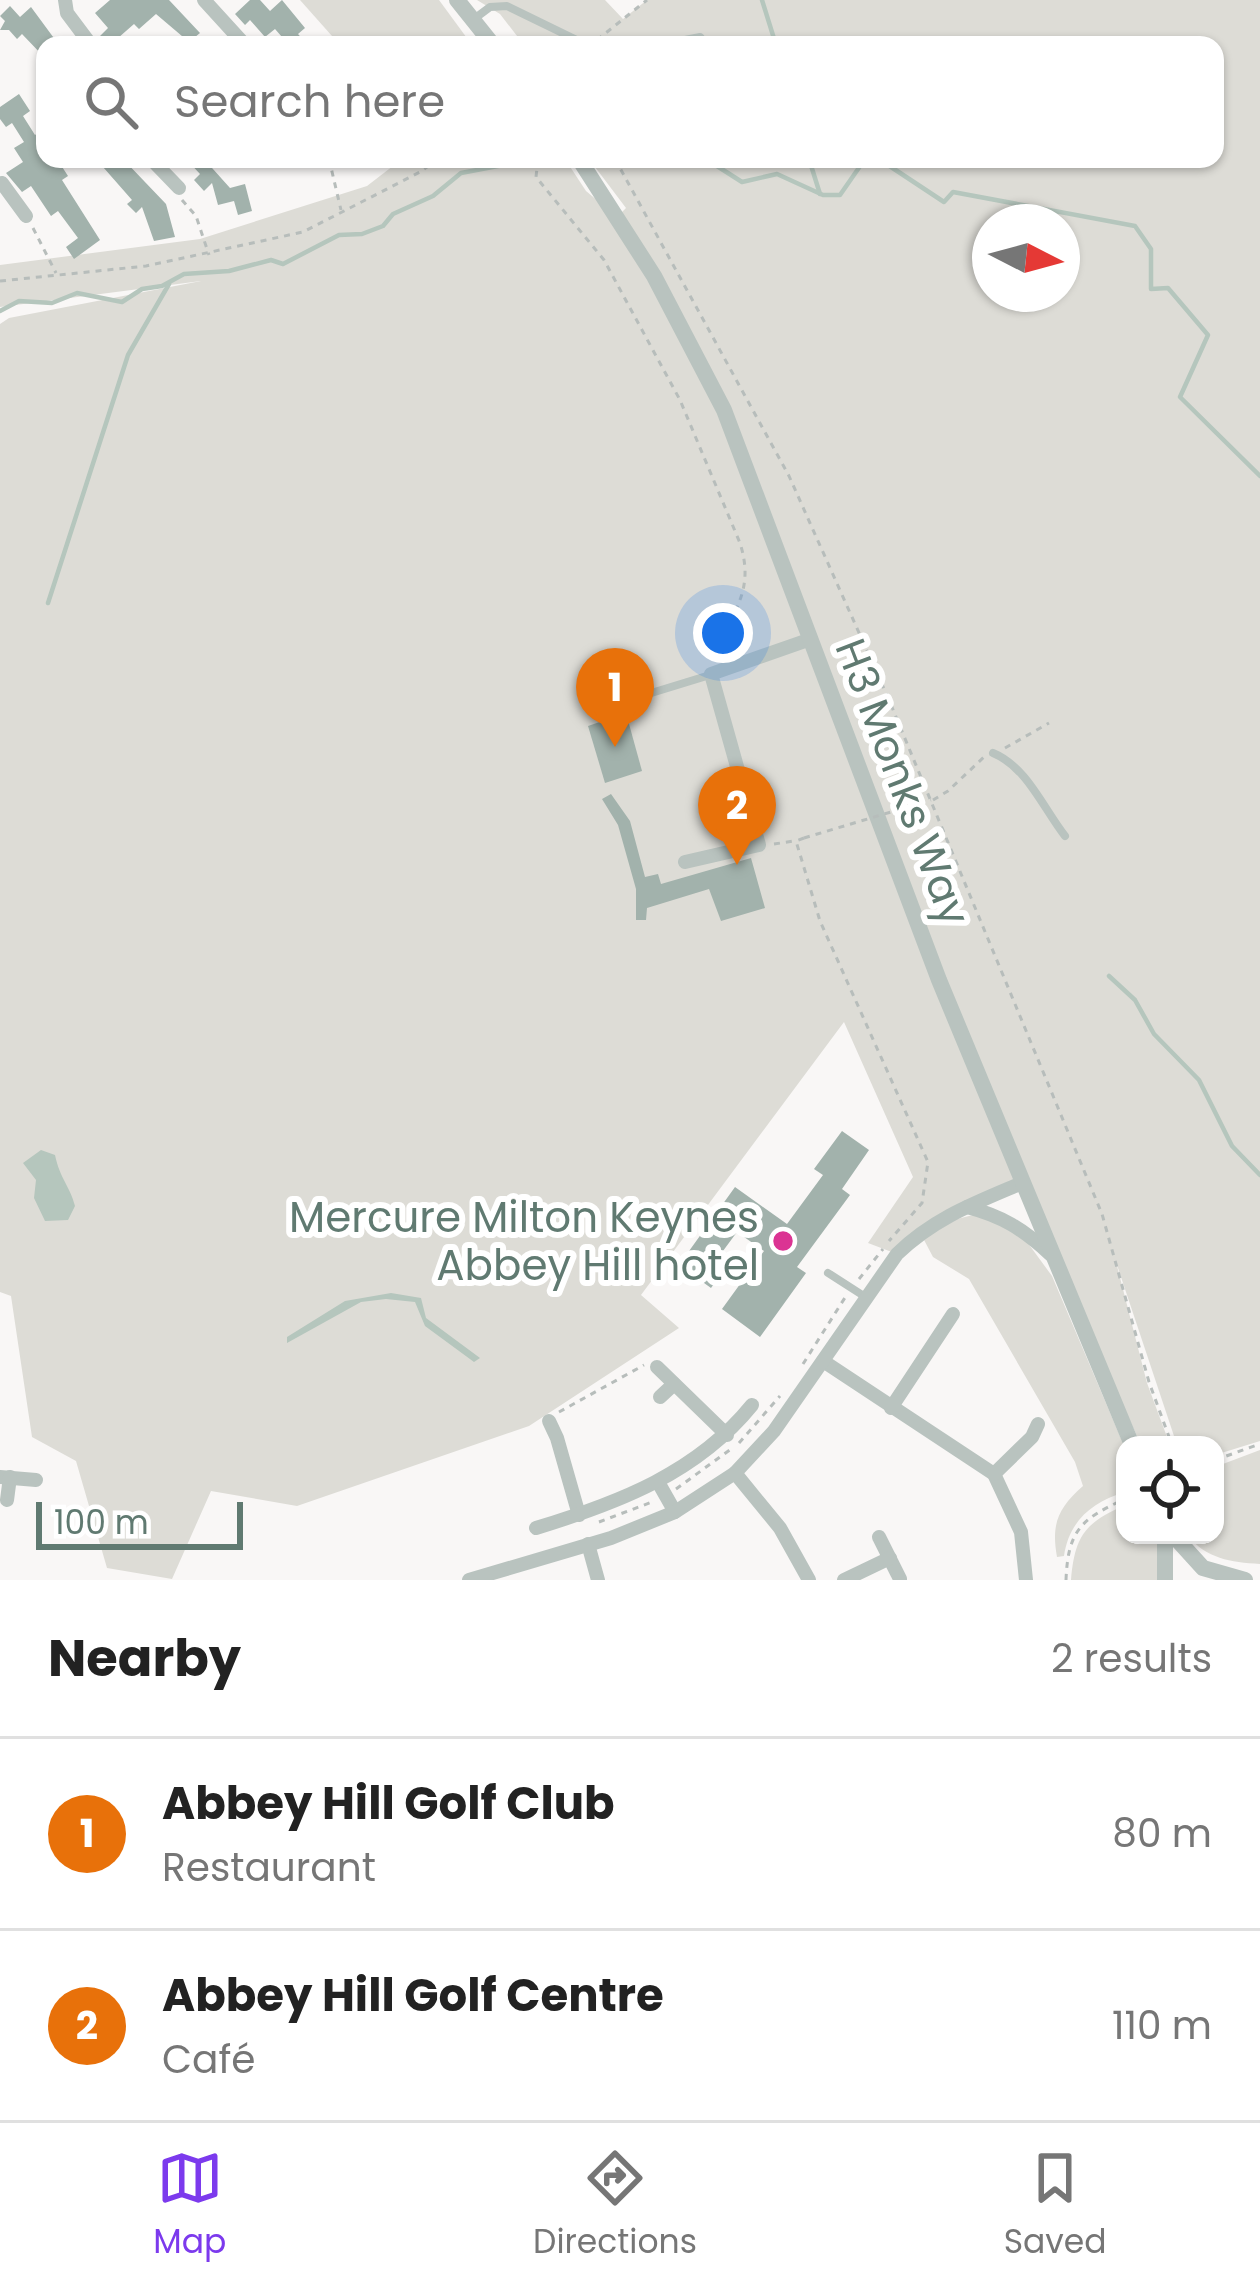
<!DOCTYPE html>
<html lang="en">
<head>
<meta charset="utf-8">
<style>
	body { margin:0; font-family:Poppins,sans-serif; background:#f6f6f6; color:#222 }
	.controls { position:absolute; right:36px; bottom:36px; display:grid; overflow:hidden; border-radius:24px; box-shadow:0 3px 9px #0004 }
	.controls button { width:108px; height:108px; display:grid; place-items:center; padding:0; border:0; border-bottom:3px solid #e0e0e0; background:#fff; color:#222; font:60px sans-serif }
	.compass { position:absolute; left:972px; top:204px; width:108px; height:108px; border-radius:50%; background:#fff; box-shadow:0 3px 9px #0004; rotate:96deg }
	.scale { position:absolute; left:36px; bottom:30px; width:207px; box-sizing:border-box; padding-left:12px; border:6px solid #607a71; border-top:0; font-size:33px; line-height:42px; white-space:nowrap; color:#607a71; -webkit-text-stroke:9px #fff; paint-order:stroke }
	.you { position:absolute; left:723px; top:633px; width:42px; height:42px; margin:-30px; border:9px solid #fff; border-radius:50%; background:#1a73e8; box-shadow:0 0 0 18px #1a73e833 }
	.badge { display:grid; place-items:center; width:78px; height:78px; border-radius:50%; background:#7c3aed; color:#fff; font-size:39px; font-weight:700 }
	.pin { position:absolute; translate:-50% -99px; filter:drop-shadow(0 3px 6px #0008) }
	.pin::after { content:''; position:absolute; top:63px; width:42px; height:36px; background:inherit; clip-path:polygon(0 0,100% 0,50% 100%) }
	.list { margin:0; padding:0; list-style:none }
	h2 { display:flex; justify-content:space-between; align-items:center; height:156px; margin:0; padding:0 48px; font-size:51px }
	h2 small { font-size:39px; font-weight:400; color:#767676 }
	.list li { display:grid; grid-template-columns:78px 1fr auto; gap:36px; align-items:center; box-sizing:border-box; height:192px; padding:0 48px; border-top:3px solid #e0e0e0 }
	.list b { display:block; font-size:45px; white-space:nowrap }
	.list p { margin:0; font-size:39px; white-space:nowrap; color:#767676 }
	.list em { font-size:39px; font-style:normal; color:#767676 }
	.icon { flex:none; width:66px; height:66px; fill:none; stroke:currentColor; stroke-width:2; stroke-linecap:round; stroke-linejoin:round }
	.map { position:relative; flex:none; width:1260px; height:1580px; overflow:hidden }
	.search { position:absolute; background:#fff; box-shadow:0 3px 9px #0004; left:36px; right:36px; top:36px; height:132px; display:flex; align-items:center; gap:30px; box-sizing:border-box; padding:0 42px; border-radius:24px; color:#767676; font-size:45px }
	.sheet { height:540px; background:#fff }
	nav { display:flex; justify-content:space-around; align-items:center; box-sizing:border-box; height:168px; border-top:3px solid #e0e0e0; background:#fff; font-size:33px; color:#767676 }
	nav a { display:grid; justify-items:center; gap:6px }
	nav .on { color:#7c3aed }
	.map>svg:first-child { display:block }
</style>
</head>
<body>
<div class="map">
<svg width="1260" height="1580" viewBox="0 0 1260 1580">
	<rect width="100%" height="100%" fill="#f9f7f6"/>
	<g fill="#dddcd6" fill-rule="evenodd">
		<polygon points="300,0 439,0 472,45 340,45"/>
		<path d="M477 0H605L623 19 647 0H1260V1441L1215 1455V1445H1177L1116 1262 1147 1383 1170 1445H1141L1022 1183 966 1207 897 1254 868 1243 913 1177 844 1022 641 1295 679 1328 529 1426 297 1506 211 1491 172 1579 107 1568 76 1461 32 1437 11 1296 0 1292V324L9 318 201 281 0 307V265L200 239 367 186 402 159H565L586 191 617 217 626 208 589 159H1215V45H524L500 14ZM990 222H1062V294H990Z"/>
		<path d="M973 1215 998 1220 1022 1235 1052 1276 1125 1448V1492C1092 1502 1069 1521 1064 1556L1057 1557C1051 1524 1058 1508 1083 1486L1075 1462 969 1279 933 1257 923 1238 957 1219Z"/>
		<path d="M1260 1450V1564C1230 1562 1207 1559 1187 1535H1215V1467Z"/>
		<path d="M1125 1505V1535H1154L1158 1547V1580H1071C1075 1535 1085 1523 1125 1505Z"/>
	</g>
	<g fill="#b5c6bd">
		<path d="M41 1150 55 1155C60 1179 70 1186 75 1206L68 1220 45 1221 34 1198 36 1180 23 1163Z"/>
		<polygon points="391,1293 421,1298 426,1318 480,1358 474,1362 425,1326 415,1302 386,1299 361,1302 287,1343 287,1337 345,1301"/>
	</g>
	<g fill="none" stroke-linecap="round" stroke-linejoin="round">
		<g stroke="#b5c6bd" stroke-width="4.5">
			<polyline points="762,0 776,45"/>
			<polyline points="706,159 742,182 777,174 823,195 840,195 865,159"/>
			<polyline points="809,159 820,194"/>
			<polyline points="879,159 944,202 953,192 1135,226 1151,249 1151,289 1168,288 1208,335 1180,397 1260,476"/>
			<polyline points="0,311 19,301 52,303 77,293 122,302 142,289 162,286 184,274 229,271 271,260 283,264 339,235 362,234 383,226 393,214 433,196 461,173 530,160"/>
			<polyline points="48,603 128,355 169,284"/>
			<polyline points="1109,976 1135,1000 1154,1034 1199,1080 1232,1146 1260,1175"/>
		</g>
	</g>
	<g fill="#a2b2ac">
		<polygon points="110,0 169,0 200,33 189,42 156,14 139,29 134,24 110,45 104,45 99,37 108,28 95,13"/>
		<polygon points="250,0 260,0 270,11 282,0 305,28 298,34 308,45 289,45 275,29 265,37 250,20 245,25 235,14"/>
		<polygon points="10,6 20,17 31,7 59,45 45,45 45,58 22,34 17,39 9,30 0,30 5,21 0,16"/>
		<polygon points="19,94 30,111 23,116 35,135 39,132 45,140 45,159 57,159 68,176 62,180 100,240 74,259 66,247 78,238 58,211 51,216 31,186 22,192 6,173 23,162 14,148 24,142 12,123 6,127 0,119 0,107"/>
		<polygon points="96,159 123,159 166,204 175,237 154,241 142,207 136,213 127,204 132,200"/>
		<polygon points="186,159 204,159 230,188 245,184 252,211 238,215 234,201 218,205 212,183 204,191 194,180 200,174"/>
		<polygon points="626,713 642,771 605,783 588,726"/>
		<polygon points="611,794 630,821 645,877 658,874 661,884 751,858 765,908 721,921 709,889 647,908 646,920 636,920 636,889 618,825 602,799"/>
		<polygon points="842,1131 869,1150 842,1189 850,1195 797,1267 806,1273 760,1337 722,1309 764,1251 737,1232 720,1255 730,1262 711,1288 679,1265 735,1187 787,1224 823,1175 814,1169"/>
	</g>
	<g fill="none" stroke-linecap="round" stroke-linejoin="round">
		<g stroke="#b7bdbb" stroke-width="3" stroke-dasharray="6 6" stroke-linecap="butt">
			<polyline points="597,40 647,0"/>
			<polyline points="329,159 341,210"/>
			<path d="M538 159 536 177 604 260 680 400 740 543C756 594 730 611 716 658"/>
			<polyline points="615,159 789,476 889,700 1102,1214 1149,1382 1172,1445"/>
			<polyline points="182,200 196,216 209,255"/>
			<polyline points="33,228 56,273"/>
			<polyline points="0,281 146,266 303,232 420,172 438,159"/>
			<polyline points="1005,748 1049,723"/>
			<polyline points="933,800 948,791 985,756"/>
			<polyline points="804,838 796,841 820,921 928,1162 922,1203 889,1241"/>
			<polyline points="774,844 794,841"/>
			<polyline points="859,1279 883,1249"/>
			<polyline points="803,1364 846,1296"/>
			<polyline points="559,1412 644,1365"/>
			<polyline points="739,1443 780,1396"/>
			<polyline points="1215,1460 1260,1444"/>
			<polyline points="676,1489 731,1449"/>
			<polyline points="599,1522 652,1502"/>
			<path d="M1066 1580C1068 1530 1081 1519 1125 1499"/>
		</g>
		<g stroke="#b9c3bf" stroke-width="8">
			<polyline points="474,19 490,7 507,6 587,45"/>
			<polyline points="660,45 700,37 707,45"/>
			<polyline points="635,698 710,675"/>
			<path d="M993 753C1027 767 1043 808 1065 836"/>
			<polyline points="828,1273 867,1298"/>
		</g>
		<g stroke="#b9c3bf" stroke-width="14">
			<polyline points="65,0 67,13 91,45"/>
			<polyline points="204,0 245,45"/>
			<polyline points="151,159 179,188"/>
			<polyline points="2,183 26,216"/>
			<polyline points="685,862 759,845 711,674 811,639"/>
			<path d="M967 1207C1002 1216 1023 1229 1050 1254"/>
			<polyline points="823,1361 994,1474 1021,1532 1026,1580"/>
			<polyline points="657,1367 727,1435"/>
			<polyline points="660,1397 674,1384"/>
			<polyline points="891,1408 953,1314"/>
			<polyline points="549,1421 557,1438 579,1515"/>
			<polyline points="735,1473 780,1528 809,1580"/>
			<polyline points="994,1474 1032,1437 1038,1424"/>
			<polyline points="0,1477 36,1480"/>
			<polyline points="658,1482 675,1512"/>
			<polyline points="7,1500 10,1477"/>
			<path d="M536 1528C618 1503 697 1473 752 1405"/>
			<polyline points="879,1537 900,1579"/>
			<polyline points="588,1544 598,1580"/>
			<path d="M469 1580 611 1538 675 1512 735 1473 774 1431 897 1254C934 1218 975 1203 1022 1183"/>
			<polyline points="844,1580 890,1558"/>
		</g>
		<g stroke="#b9c3bf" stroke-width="16">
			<polyline points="457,0 493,45"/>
			<polyline points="579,159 654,276 724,410 939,980 1132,1445"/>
			<polyline points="1173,1535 1203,1568 1245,1580"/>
			<polyline points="1165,1580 1165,1535"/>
		</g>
		<polyline stroke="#b7bdbb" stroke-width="3" stroke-dasharray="6 6" stroke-linecap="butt" points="804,838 931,800"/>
	</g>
	<circle fill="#db3493" stroke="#fff" stroke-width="4.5" cx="783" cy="1241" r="12"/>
	<g text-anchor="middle" stroke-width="12" stroke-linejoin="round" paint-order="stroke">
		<g font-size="42" fill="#607a71" stroke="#fff">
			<text transform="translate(903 782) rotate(69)" y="15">H3 Monks Way</text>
		</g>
		<g font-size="42" fill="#607a71" stroke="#fff" text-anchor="end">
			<text x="759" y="1232">Mercure Milton Keynes<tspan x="759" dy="48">Abbey Hill hotel</tspan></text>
		</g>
	</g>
</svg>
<div class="controls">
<button><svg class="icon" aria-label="locate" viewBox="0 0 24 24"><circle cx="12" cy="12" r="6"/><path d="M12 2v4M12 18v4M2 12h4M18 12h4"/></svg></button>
</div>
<svg class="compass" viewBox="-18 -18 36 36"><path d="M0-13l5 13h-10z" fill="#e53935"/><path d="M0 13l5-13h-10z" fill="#767676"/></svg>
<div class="scale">100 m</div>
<div class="you"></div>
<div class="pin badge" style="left:615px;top:747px;background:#e8710a">1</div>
<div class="pin badge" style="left:737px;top:865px;background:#e8710a">2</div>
<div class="search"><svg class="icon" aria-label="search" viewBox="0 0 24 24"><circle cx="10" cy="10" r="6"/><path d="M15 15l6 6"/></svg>Search here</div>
</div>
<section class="sheet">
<h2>Nearby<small>2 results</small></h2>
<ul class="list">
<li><span class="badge" style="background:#e8710a">1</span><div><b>Abbey Hill Golf Club</b><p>Restaurant</p></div><em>80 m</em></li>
<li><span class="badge" style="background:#e8710a">2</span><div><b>Abbey Hill Golf Centre</b><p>Café</p></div><em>110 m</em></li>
</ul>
</section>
<nav>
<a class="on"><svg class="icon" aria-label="map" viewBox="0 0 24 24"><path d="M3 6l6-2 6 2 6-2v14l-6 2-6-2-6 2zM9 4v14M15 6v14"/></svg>Map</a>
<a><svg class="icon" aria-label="directions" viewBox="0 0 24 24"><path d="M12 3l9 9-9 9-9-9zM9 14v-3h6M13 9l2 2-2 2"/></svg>Directions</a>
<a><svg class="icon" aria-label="saved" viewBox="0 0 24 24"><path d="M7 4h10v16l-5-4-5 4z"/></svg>Saved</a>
</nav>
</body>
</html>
